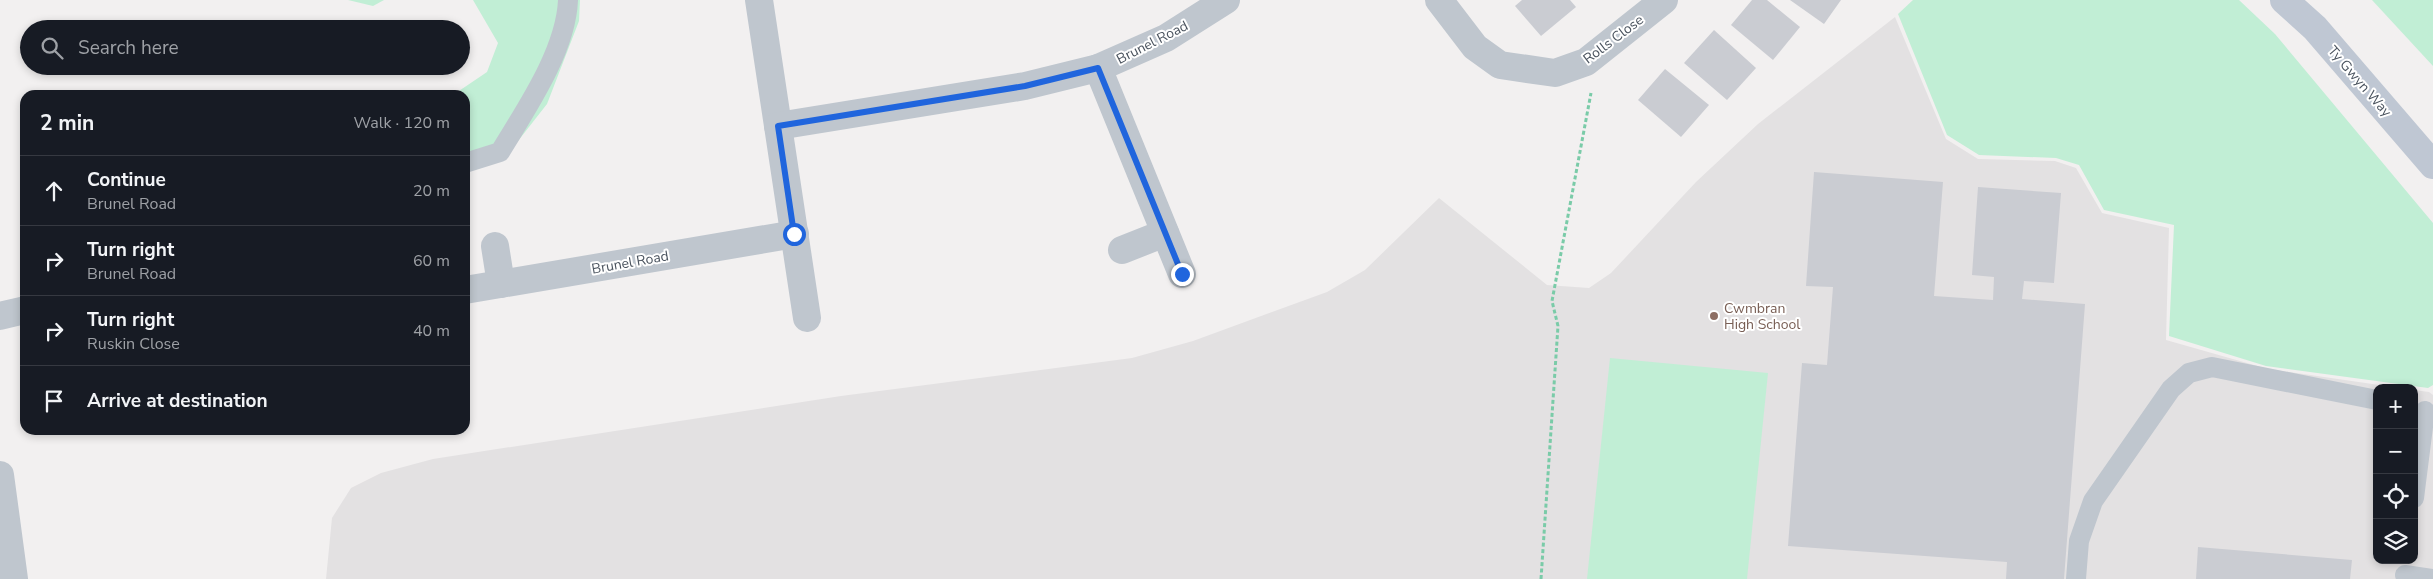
<!DOCTYPE html>
<html lang="en">
<head>
<meta charset="utf-8">
<style>
	body { margin:0; font-family:"Nunito Sans",sans-serif; background:#242831; color:#f1f3f6 }
	.controls { position:absolute; right:15px; bottom:15px; display:grid; overflow:hidden; border-radius:10px; box-shadow:0 2px 8px #0003 }
	.controls button { width:45px; height:45px; display:grid; place-items:center; padding:0; border:0; border-bottom:1px solid #363941; background:#171b24; color:#f1f3f6; font:25px sans-serif }
	.stop { position:absolute; width:15px; height:15px; margin:-11px; border:4px solid #2065dd; border-radius:50%; background:#fff }
	.stop.end { background:#2065dd; border-color:#fff; box-shadow:0 1px 5px #0008 }
	.list { margin:0; padding:0; list-style:none }
	h2 { display:flex; justify-content:space-between; align-items:center; height:65px; margin:0; padding:0 20px; font-size:21px }
	h2 small { font-size:16px; font-weight:400; color:#9ea1a6 }
	.list li { display:grid; grid-template-columns:32px 1fr auto; gap:15px; align-items:center; box-sizing:border-box; height:70px; padding:0 20px; border-top:1px solid #363941 }
	.list b { display:block; font-size:19px; white-space:nowrap }
	.list p { margin:0; font-size:16px; white-space:nowrap; color:#9ea1a6 }
	.list em { font-size:16px; font-style:normal; color:#9ea1a6 }
	.icon { flex:none; width:28px; height:28px; fill:none; stroke:currentColor; stroke-width:2; stroke-linecap:round; stroke-linejoin:round }
	.map { position:relative; flex:none; width:2433px; height:579px; overflow:hidden }
	.search { position:absolute; background:#171b24; box-shadow:0 2px 8px #0003; left:20px; top:20px; width:450px; height:55px; display:flex; align-items:center; gap:12px; box-sizing:border-box; padding:0 18px; border-radius:28px; color:#9ea1a6; font-size:19px }
	.panel { position:absolute; background:#171b24; box-shadow:0 2px 8px #0003; left:20px; top:90px; width:450px; height:345px; border-radius:15px }
	.map>svg:first-child { display:block }
</style>
</head>
<body>
<div class="map">
<svg width="2433" height="579" viewBox="0 0 2433 579">
	<rect width="100%" height="100%" fill="#f2f0f0"/>
	<polygon fill="#e3e1e2" points="1895,17 1946,139 1978,159 2055,161 2076,168 2102,213 2169,228 2166,340 2268,369 2400,388 2377,388 2377,560 2414,560 2414,390 2429,392 2433,395 2433,579 326,579 332,518 351,488 381,473 433,459 841,396 1132,358 1193,341 1327,292 1365,270 1439,198 1547,285 1589,288 1611,273 1696,182 1758,124"/>
	<g fill="#c1eed5">
		<polygon points="348,0 384,0 373,6"/>
		<polygon points="473,0 580,0 579,21 547,104 507,155 465,153 465,95 453,95 487,72 498,43"/>
		<polygon points="1913,0 2239,0 2275,34 2433,223 2433,385 2428,388 2266,366 2169,336 2174,225 2104,210 2079,165 2056,158 1979,155 1947,135 1898,14"/>
		<polygon points="2373,0 2433,0 2433,66 2372,0"/>
		<polygon points="1610,358 1768,373 1747,579 1587,579"/>
	</g>
	<g fill="#caccd2">
		<polygon points="1522,0 1570,0 1576,7 1541,36 1515,6"/>
		<polygon points="1752,0 1767,0 1800,27 1773,60 1731,25"/>
		<polygon points="1790,0 1841,0 1824,24"/>
		<polygon points="1714,30 1756,68 1727,100 1684,63"/>
		<polygon points="1665,69 1709,105 1681,137 1638,100"/>
		<polygon points="1814,172 1943,182 1934,296 1993,300 1994,277 1972,275 1978,187 2061,193 2054,283 2024,281 2022,299 2085,304 2064,579 2006,579 2007,562 1788,546 1802,363 1827,365 1833,287 1806,286"/>
		<polygon points="2198,547 2352,560 2350,579 2196,579"/>
	</g>
	<g fill="none" stroke-linecap="round" stroke-linejoin="round">
		<polyline stroke="#7acba8" stroke-width="3" stroke-dasharray="4 2.5" stroke-linecap="butt" points="1541,579 1558,326 1552,301 1591,93"/>
		<g stroke="#bfc6ce" stroke-width="20">
			<path d="M465 163 500 152C526 109 566 51 568 0"/>
			<polyline points="2414,498 2425,411"/>
			<polyline points="2405,575 2433,579"/>
			<polyline points="2076,579 2079,541 2093,501 2171,389 2189,373 2212,367 2377,400"/>
		</g>
		<g stroke="#bfc6ce" stroke-width="28">
			<polyline points="759,0 807,318"/>
			<polyline points="1439,0 1475,47 1500,65 1555,73 1586,62 1664,0"/>
			<polyline points="1098,68 1182,274"/>
			<polyline points="778,126 1025,86 1098,68 1166,38 1226,0"/>
			<polyline points="495,246 501,284"/>
			<polyline points="1122,250 1165,233"/>
			<polyline points="465,290 795,234"/>
			<polyline points="0,316 25,310"/>
			<polyline points="0,475 14,579"/>
		</g>
		<polyline stroke="#bfc7d3" stroke-width="28" points="2284,0 2315,28 2433,165"/>
	</g>
	<g fill="none" stroke-linecap="round" stroke-linejoin="round">
		<polyline stroke="#2065dd" stroke-width="6" points="794,234 778,126 1025,86 1098,68 1182,274"/>
	</g>
	<circle fill="#8d6e63" stroke="#fff" stroke-width="2" cx="1714" cy="316" r="5"/>
	<g text-anchor="middle" stroke-width="4" stroke-linejoin="round" paint-order="stroke">
		<g font-size="14" fill="#49525d" stroke="#fff">
			<text transform="translate(1613 39) rotate(-37)" y="5">Rolls Close</text>
			<text transform="translate(1152 42) rotate(-27)" y="5">Brunel Road</text>
			<text transform="translate(2360 81) rotate(49)" y="5">Ty Gwyn Way</text>
			<text transform="translate(630 262) rotate(-10)" y="5">Brunel Road</text>
		</g>
		<g font-size="14" fill="#785e54" stroke="#fff" text-anchor="start">
			<text x="1724" y="313">Cwmbran<tspan x="1724" dy="16">High School</tspan></text>
		</g>
	</g>
</svg>
<div class="controls">
<button>+</button>
<button>−</button>
<button><svg class="icon" aria-label="locate" viewBox="0 0 24 24"><circle cx="12" cy="12" r="6"/><path d="M12 2v4M12 18v4M2 12h4M18 12h4"/></svg></button>
<button><svg class="icon" aria-label="layers" viewBox="0 0 24 24"><path d="M12 4l9 5-9 5-9-5zM3 14l9 5 9-5"/></svg></button>
</div>
<div class="stop" style="left:794px;top:234px"></div>
<div class="stop end" style="left:1182px;top:274px"></div>
<div class="search"><svg class="icon" aria-label="search" viewBox="0 0 24 24"><circle cx="10" cy="10" r="6"/><path d="M15 15l6 6"/></svg>Search here</div>
<section class="panel">
<h2>2 min<small>Walk · 120 m</small></h2>
<ul class="list">
<li><svg class="icon" aria-label="ahead" viewBox="0 0 24 24"><path d="M12 20V5M6 11l6-6 6 6"/></svg><div><b>Continue</b><p>Brunel Road</p></div><em>20 m</em></li>
<li><svg class="icon" aria-label="right" viewBox="0 0 24 24"><path d="M7 20v-9h11M14 6l5 5-5 5"/></svg><div><b>Turn right</b><p>Brunel Road</p></div><em>60 m</em></li>
<li><svg class="icon" aria-label="right" viewBox="0 0 24 24"><path d="M7 20v-9h11M14 6l5 5-5 5"/></svg><div><b>Turn right</b><p>Ruskin Close</p></div><em>40 m</em></li>
<li><svg class="icon" aria-label="arrive" viewBox="0 0 24 24"><path d="M6 21V4h12l-3 4 3 4H6"/></svg><div><b>Arrive at destination</b></div></li>
</ul>
</section>
</div>
</body>
</html>
